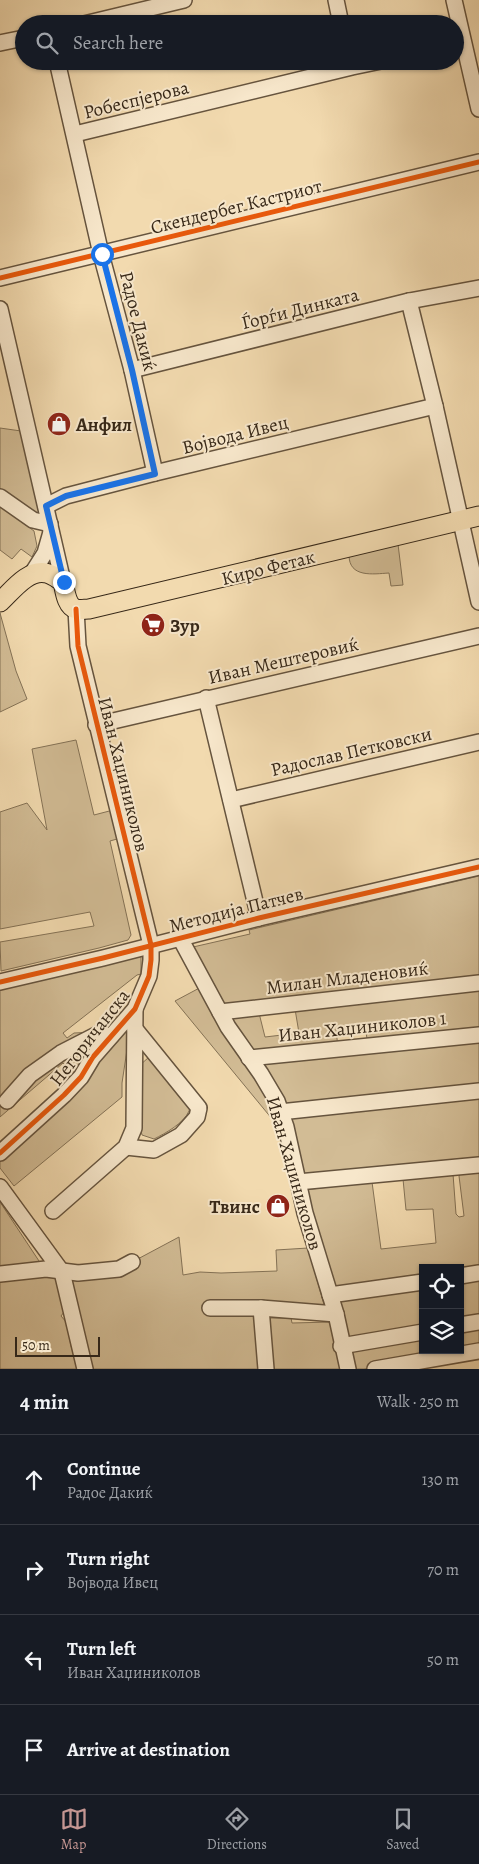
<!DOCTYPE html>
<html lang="en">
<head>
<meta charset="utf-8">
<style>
	body { margin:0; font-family:Alegreya,serif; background:#20242c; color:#f1f3f6 }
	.controls { position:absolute; right:15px; bottom:15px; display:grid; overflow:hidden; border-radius:0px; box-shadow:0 1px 4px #0004 }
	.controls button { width:45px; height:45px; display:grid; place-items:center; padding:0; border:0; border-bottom:1px solid #363941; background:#171b24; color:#f1f3f6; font:25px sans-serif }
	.scale { position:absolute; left:15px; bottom:12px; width:85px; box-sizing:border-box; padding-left:5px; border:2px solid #372818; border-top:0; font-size:14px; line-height:18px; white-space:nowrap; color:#372818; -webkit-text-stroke:4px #f7e7cb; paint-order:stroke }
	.stop { position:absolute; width:15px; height:15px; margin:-11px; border:4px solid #1a73e8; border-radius:50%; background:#fff }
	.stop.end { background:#1a73e8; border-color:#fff; box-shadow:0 1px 5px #0008 }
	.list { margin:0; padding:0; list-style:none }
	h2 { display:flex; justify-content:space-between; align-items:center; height:65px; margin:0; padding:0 20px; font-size:21px }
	h2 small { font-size:16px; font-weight:400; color:#9ea1a6 }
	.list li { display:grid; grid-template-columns:32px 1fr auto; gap:15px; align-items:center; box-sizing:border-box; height:90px; padding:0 20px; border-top:1px solid #363941 }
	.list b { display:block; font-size:19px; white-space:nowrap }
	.list p { margin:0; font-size:16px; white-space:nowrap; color:#9ea1a6 }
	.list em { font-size:16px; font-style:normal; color:#9ea1a6 }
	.icon { flex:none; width:28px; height:28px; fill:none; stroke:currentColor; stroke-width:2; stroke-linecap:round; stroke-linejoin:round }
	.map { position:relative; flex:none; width:479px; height:1369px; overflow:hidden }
	.search { position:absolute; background:#171b24; box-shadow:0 1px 4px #0004; left:15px; right:15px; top:15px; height:55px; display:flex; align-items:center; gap:12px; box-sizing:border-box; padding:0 18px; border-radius:28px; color:#9ea1a6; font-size:19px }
	.sheet { height:425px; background:#171b24 }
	nav { display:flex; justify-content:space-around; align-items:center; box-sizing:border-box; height:70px; border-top:1px solid #363941; background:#171b24; font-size:14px; color:#9ea1a6 }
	nav a { display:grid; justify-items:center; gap:2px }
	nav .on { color:#c59692 }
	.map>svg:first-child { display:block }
</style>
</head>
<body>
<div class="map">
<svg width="479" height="1369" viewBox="0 0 479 1369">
	<rect width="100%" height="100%" fill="#f2daaf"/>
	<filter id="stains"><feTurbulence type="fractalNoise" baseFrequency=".004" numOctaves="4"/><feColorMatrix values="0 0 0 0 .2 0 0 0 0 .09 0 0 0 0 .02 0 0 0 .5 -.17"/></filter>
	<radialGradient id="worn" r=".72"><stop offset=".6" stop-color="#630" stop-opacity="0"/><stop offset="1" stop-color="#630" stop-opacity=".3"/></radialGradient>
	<g fill="#d2bc95" stroke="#847256" fill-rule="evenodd">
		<polygon points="0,428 28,432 50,524 0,497"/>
		<polygon points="0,506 34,531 37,546 32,557 21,549 12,559 0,550"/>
		<path d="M397 536 403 585 391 586 389 573C373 574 349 578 349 555Z"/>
		<polygon points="0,613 16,671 27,699 0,712"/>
		<polygon points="76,740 94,815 117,809 124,837 110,841 131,935 128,940 99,948 1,971 0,942 94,926 90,912 0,929 0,812 27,803 47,830 32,749"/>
		<path d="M479 876V1034L368 1046 365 1025 336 1029 338 1048 251 1057 261 1074 282 1131 175 1001 205 985 193 947 250 934 249 930ZM294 1003 299 1033 265 1037 258 1009Z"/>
		<polygon points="141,955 141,974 137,975 63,1033 67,1038 74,1033 97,1032 96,1044 76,1077 63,1063 0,1117 0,989"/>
		<polygon points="129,1019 128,1043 122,1083 122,1097 14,1186 0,1168 0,1159"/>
		<polygon points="479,1042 479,1089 287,1107 255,1064"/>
		<path d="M149 1057 191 1098C190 1102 191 1107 189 1111 184 1123 166 1133 154 1139L142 1135 139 1122V1066Z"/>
		<polygon points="479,1095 479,1163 303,1182 288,1117"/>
		<polygon points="479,1171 479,1273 460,1275 460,1268 423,1268 423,1281 333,1292 304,1190 372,1182 381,1249 436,1243 433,1209 406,1210 403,1179 453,1174 456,1214 459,1217 464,1216 459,1176 462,1173"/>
		<polygon points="0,1202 41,1264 0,1271"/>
		<polygon points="179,1237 183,1275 200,1272 221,1273 277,1271 276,1250 308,1248 325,1308 256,1313 259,1369 88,1369 68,1278 119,1269"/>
		<polygon points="54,1276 59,1282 64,1312 61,1316 67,1323 71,1346 79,1369 0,1369 0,1280"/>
		<polygon points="479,1279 479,1320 460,1323 460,1282"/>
		<polygon points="423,1287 423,1331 345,1343 334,1299"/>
		<polygon points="263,1318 291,1318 292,1323 332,1322 341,1369 266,1369"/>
		<polygon points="479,1327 479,1349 364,1369 351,1369 347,1352 423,1337 423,1350 460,1350 460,1330"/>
	</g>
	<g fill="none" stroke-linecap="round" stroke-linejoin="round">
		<g stroke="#66543e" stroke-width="18">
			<g id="minor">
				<polyline points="336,0 341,24"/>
				<polyline points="454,0 479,109"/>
				<polyline points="84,24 184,0"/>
				<polyline points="0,43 24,38"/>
				<polyline points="57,61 101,254 132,370 155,473"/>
				<polyline points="75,134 352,67 381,61"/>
				<polyline points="0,278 479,162"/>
				<polyline points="409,301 435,406 479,602"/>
				<polyline points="0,309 63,582"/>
				<polyline points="132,370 409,301 479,288"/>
				<polyline points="0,497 33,520 50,524"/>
				<polyline points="46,506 66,496 155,473 435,406"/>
				<polyline points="31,575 45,553 51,532"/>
				<polyline points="206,698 259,918"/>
				<polyline points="96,725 479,636"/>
				<polyline points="231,800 479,742"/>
				<polyline points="180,938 228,1027 261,1074 277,1101 286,1127 305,1213 336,1314 348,1369"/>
				<polyline points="0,982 103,958 259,918 479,867"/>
				<polyline points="220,1012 479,983"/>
				<polyline points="249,1058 479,1035"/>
				<polyline points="7,1101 30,1075 61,1053 98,1034 111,1036"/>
				<polyline points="280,1112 479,1091"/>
				<polyline points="126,1147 154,1150 181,1135 197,1117 199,1108 135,1029"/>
				<polyline points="0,1153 64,1095 81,1077 93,1057 135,1009 149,976 151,960 151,945 78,646 76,609"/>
				<polyline points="298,1182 479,1165"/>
				<polyline points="0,1187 62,1272 85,1369"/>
				<polyline points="53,1211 126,1147 134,1128 135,1009"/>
				<polyline points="0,1274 46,1269 78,1273 119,1269 132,1262"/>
				<polyline points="460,1276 479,1273"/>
				<polyline points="330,1295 423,1282"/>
				<polyline points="210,1308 261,1308 336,1314"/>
				<polyline points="261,1308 266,1369"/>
				<polyline points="460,1325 479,1322"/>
				<polyline points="341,1346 423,1332"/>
				<polyline points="375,1369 479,1351"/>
			</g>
		</g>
		<g stroke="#372818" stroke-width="21">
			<path id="major" d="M0 602C12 591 28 569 46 573 52 574 58 579 63 582 65 590 66 606 76 609 79 610 85 609 89 609L479 516"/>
		</g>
		<use href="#minor" stroke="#f7e7cb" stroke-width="15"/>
		<use href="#major" stroke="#f2daaf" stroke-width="19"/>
		<g stroke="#f7e7cb" stroke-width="8">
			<g id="cycleway">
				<polyline points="0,278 479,162"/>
				<polyline points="0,982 103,958 259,918 479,867"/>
				<polyline points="0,1153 64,1095 81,1077 93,1057 135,1009 149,976 151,960 151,945 78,646 76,609"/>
			</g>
		</g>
		<use href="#cycleway" stroke="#e8590c" stroke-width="5"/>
	</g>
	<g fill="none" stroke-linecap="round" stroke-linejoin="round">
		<polyline stroke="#1a73e8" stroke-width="6" points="64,582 46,506 66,496 155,474 132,370 102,254"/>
	</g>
	<defs>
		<g id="shop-disc" transform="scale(1.25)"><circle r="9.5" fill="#8f2418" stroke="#f7e7cb"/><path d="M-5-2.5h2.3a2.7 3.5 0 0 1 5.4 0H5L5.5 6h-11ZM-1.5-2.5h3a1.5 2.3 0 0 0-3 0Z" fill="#fff"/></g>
		<g id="supermarket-disc" transform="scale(1.25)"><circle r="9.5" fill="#8f2418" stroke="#f7e7cb"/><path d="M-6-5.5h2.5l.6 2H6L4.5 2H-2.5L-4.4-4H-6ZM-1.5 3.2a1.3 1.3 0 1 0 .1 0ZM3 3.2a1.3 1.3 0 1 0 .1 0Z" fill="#fff"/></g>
	</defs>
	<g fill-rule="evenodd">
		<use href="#shop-disc" x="59" y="424"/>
		<use href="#supermarket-disc" x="153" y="625"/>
		<use href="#shop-disc" x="278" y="1206"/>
	</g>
	<g text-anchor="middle" stroke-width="4" stroke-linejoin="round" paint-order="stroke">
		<g font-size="19" fill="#372818" stroke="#f7e7cb">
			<text transform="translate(136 99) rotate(-14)" y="7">Робеспјерова</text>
			<text transform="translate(236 206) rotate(-14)" y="7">Скендербег Кастриот</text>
			<text transform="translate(300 308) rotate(-14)" y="7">Ѓорѓи Динката</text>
			<text transform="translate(139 321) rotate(76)" y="7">Радое Дакиќ</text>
			<text transform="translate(235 434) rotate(-14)" y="7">Војвода Ивец</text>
			<text transform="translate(268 567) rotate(-14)" y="7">Киро Фетак</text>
			<text transform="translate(283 660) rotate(-13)" y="7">Иван Мештеровиќ</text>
			<text transform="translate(351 751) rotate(-13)" y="7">Радослав Петковски</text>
			<text transform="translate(124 774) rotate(76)" y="7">Иван Хаџиниколов</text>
			<text transform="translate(236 909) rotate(-14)" y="7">Методија Патчев</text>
			<text transform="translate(347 977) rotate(-7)" y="7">Милан Младеновиќ</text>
			<text transform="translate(362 1026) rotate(-6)" y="7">Иван Хаџиниколов 1</text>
			<text transform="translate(89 1037) rotate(-52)" y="7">Негоричанска</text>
			<text transform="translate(295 1173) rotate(74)" y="7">Иван Хаџиниколов</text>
		</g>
		<g font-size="19" font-weight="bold" fill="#372818" stroke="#f7e7cb" text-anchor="start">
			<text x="76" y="431">Анфил</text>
			<text x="170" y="632">Зур</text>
			<text x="260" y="1213" text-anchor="end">Твинс</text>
		</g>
	</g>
	<rect width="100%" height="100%" filter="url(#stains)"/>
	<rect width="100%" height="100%" fill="url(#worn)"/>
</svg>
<div class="controls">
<button><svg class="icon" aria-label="locate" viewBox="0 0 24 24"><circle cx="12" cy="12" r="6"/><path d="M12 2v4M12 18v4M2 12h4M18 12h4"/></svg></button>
<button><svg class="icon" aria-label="layers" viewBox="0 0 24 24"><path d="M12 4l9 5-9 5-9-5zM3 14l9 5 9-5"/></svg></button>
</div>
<div class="scale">50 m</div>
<div class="stop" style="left:102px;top:254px"></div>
<div class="stop end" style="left:64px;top:582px"></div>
<div class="search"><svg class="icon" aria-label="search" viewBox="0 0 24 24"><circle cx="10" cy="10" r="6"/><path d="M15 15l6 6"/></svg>Search here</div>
</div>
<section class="sheet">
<h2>4 min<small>Walk · 250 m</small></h2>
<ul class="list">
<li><svg class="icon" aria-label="ahead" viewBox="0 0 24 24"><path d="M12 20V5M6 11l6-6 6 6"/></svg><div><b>Continue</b><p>Радое Дакиќ</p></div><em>130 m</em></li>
<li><svg class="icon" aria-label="right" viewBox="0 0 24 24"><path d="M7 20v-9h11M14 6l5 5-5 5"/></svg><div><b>Turn right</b><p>Војвода Ивец</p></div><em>70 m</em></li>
<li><svg class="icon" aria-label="left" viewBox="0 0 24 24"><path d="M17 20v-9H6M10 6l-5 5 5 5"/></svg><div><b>Turn left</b><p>Иван Хаџиниколов</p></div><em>50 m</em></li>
<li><svg class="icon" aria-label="arrive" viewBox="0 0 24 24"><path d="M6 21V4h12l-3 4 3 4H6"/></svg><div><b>Arrive at destination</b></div></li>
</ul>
</section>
<nav>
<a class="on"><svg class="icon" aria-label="map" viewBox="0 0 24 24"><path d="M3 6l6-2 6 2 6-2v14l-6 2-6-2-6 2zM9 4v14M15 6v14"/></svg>Map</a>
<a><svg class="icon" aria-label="directions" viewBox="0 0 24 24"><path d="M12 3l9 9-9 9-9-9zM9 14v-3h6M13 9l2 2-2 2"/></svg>Directions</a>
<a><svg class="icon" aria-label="saved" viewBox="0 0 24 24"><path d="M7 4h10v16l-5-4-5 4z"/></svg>Saved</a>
</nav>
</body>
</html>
